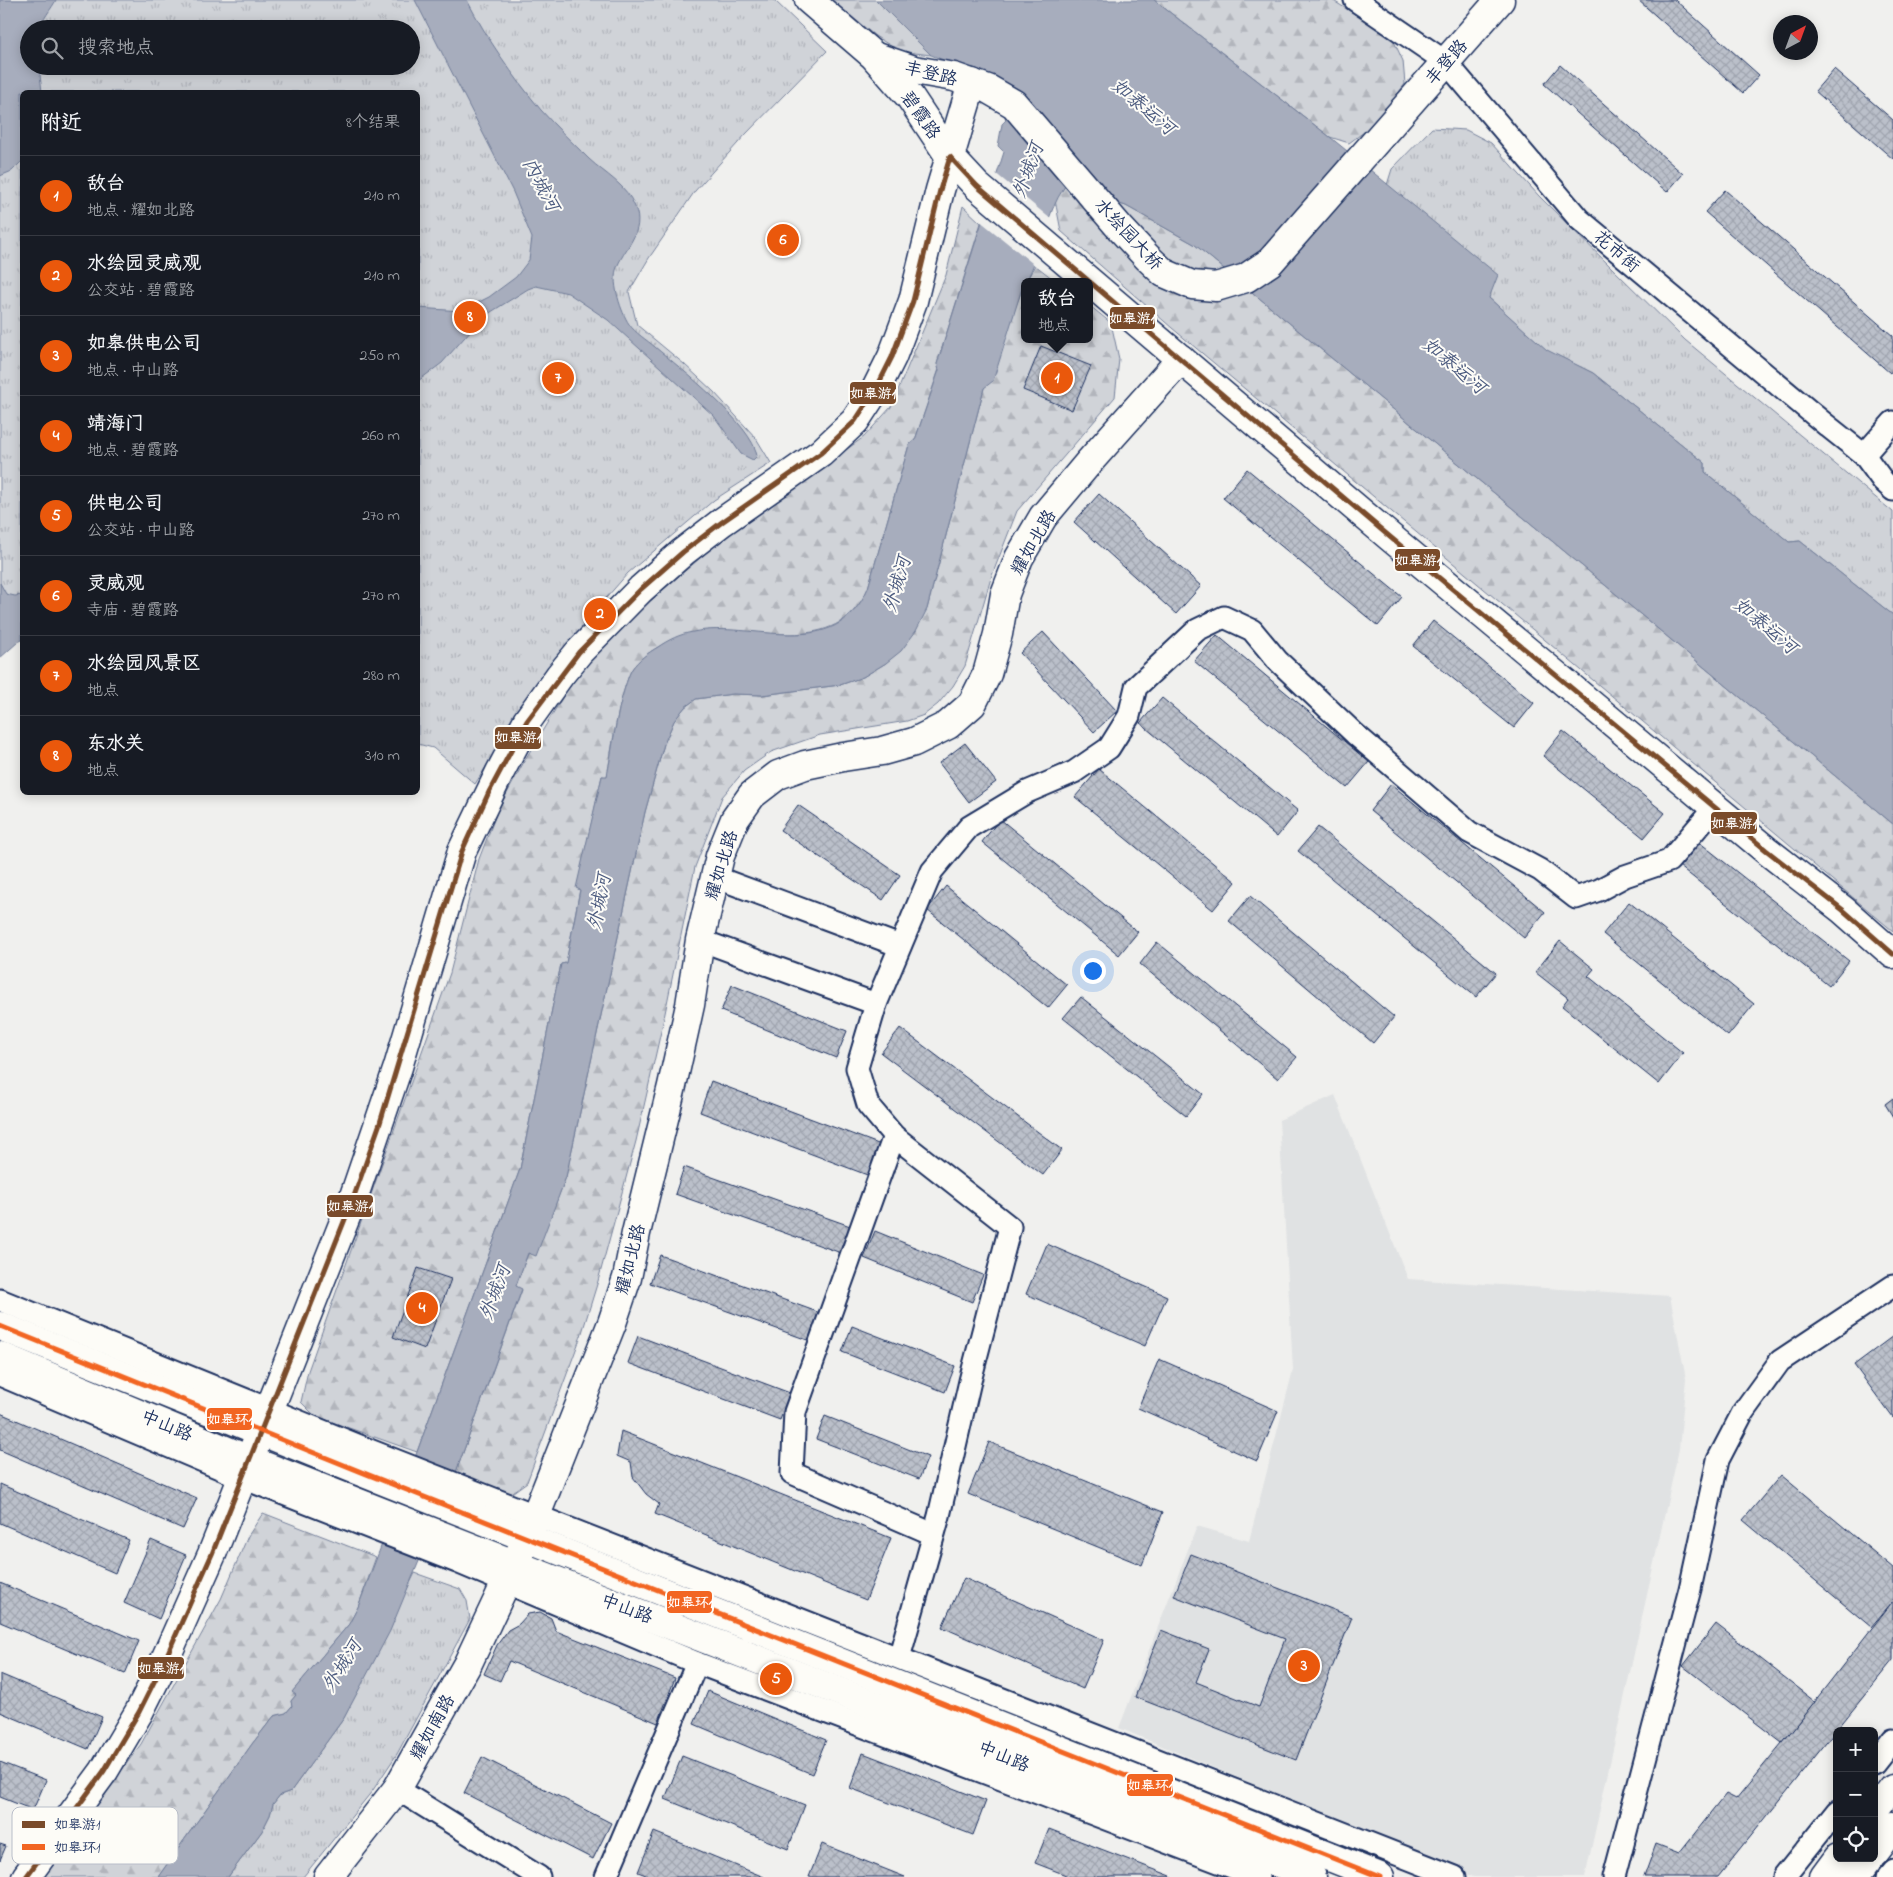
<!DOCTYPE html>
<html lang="zh">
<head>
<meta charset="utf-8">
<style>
	body { margin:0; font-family:"Indie Flower","LXGW WenKai TC",sans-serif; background:#242831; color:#f1f3f6 }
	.controls { position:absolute; right:15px; bottom:15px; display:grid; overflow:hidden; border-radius:8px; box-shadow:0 2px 12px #0003 }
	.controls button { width:45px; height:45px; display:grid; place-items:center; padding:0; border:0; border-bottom:1px solid #363941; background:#171b24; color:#f1f3f6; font:25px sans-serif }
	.compass { position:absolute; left:1773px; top:15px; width:45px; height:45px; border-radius:50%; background:#171b24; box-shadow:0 2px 12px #0003; rotate:41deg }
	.you { position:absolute; left:1092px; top:970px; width:18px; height:18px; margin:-12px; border:4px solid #fff; border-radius:50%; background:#1a73e8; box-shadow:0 0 0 8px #1a73e833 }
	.badge { display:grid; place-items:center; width:32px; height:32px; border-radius:50%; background:#ea580c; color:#fff; font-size:16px; font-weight:700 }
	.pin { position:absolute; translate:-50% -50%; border:2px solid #fff; box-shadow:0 1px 5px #0006 }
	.popup { position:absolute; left:1021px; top:278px; width:72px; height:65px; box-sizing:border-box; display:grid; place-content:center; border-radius:8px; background:#171b24; filter:drop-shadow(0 1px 4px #0005); font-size:16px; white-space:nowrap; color:#9ea1a6 }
	.popup b { font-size:19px; color:#f1f3f6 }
	.popup::after { content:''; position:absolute; left:50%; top:100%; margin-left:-10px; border:10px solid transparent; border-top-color:#171b24 }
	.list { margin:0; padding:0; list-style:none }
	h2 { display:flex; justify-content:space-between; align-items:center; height:65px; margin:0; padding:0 20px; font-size:21px }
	h2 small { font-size:16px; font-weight:400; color:#9ea1a6 }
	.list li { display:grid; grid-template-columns:32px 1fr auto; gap:15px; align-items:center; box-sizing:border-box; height:80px; padding:0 20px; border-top:1px solid #363941 }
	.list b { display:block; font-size:19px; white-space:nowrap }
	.list p { margin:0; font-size:16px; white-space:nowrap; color:#9ea1a6 }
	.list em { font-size:16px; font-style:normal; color:#9ea1a6 }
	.icon { flex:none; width:28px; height:28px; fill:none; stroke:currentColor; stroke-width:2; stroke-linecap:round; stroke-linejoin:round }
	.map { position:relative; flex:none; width:1893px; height:1877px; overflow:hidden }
	.search { position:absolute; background:#171b24; box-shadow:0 2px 12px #0003; left:20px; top:20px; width:400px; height:55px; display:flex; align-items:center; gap:12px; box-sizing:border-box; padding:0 18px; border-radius:28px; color:#9ea1a6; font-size:19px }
	.panel { position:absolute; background:#171b24; box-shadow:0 2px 12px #0003; left:20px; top:90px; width:400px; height:705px; border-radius:8px }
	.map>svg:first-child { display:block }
</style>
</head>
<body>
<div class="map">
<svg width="1893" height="1877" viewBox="0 0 1893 1877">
	<defs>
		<pattern id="forest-firs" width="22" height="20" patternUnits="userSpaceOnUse" patternTransform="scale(1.25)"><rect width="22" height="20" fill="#d0d3d8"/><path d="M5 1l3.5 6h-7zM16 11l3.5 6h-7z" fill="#b2b5bc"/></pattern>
		<pattern id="park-tufts" width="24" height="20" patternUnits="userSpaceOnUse" patternTransform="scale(1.25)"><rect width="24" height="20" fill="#d0d3d8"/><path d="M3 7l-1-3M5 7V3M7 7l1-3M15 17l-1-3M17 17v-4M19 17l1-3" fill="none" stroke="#b2b5bc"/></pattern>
		<pattern id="building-cross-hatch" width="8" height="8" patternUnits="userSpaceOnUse" patternTransform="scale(1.25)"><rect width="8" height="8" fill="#bbc0ca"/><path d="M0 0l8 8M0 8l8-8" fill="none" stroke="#a0a5b0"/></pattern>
	</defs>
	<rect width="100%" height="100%" fill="#f0f0ee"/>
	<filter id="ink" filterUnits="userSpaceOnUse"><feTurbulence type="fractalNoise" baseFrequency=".02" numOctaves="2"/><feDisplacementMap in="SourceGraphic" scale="10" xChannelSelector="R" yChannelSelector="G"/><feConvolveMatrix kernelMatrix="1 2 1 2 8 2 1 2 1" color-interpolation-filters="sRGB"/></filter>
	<g filter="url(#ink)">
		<polygon fill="#e0e2e3" points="1335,1095 1408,1279 1670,1296 1686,1379 1679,1449 1585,1877 1474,1877 1119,1728 1197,1526 1249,1541 1293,1370 1279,1120"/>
		<g fill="url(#forest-firs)" stroke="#76819b">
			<polygon points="832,0 876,0 931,55 899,51 875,36"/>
			<polygon points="1154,0 1332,0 1392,37 1403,61 1405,84 1393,100 1368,129 1349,143 1330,137"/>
			<polygon points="1065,186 1126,206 1194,244 1893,824 1893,931 1172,328 1061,231 1055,200"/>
			<path d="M963 206 981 223 937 364 939 369 915 440 909 445 868 588C840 653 770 630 715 630 699 630 672 638 658 647 648 653 638 660 632 669 629 674 627 681 625 687 616 716 612 747 607 777L602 776 577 888 580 889 566 963 561 964 520 1169 417 1452 315 1416 301 1402 308 1371 450 973 479 859 497 812 526 758 567 690 602 646 657 595 728 534 864 437 891 407 946 275Z"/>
			<polygon points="1035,265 1057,282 1026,282"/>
			<polygon points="1024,285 1024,339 1090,339 1090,306 1111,323 1119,359 1115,397 1017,511 991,578 965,666 953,686 938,704 924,715 907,721 820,735 771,752 744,771 722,797 695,867 664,1018 636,1141 598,1281 581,1336 527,1482 509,1495 456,1472 522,1290 515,1286 529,1252 535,1255 566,1177 645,812 664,744 674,721 685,707 696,699 733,694 762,695 840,685 863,677 886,663 927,609 984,388"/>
			<polygon points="263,1513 376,1557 358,1607 349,1624 293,1691 296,1695 291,1701 292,1706 286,1713 274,1716 252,1744 158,1877 43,1877 141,1744 221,1599 248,1536"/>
		</g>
		<g fill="url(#park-tufts)" stroke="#76819b" fill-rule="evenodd">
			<path d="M0 0H774L827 51 746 134 695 191 649 258 629 292 637 325 684 364 714 392 756 438 771 463 714 500 628 573 586 621 535 690 475 784 433 748 418 744V92H22V640L0 624ZM29 29H411V66H29Z"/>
			<polygon points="1432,128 1466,130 1491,143 1539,196 1685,340 1893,512 1893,615 1800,541 1789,542 1705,472 1705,463 1593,373 1547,351 1489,298 1387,185 1392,169"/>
			<polygon points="415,1573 460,1589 467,1601 470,1619 397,1754 373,1790 303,1877 228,1877 262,1831 270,1815 273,1804 280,1795 291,1791 344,1718"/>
		</g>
		<g fill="#a7adbd" stroke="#6f7b97">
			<path d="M0 0H56C52 8 41 21 40 29H29V66H39L42 92H22V161L12 171 0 176Z"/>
			<path d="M415 0H467C487 39 513 76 541 110 556 127 573 143 589 159 605 174 627 185 635 207 646 233 623 248 616 270 612 284 621 312 629 324 635 333 647 340 655 347 680 368 753 425 757 456L753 460 741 454 714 416 608 320 568 293 536 286 528 289 491 312 472 329 442 363 418 381V308L461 311 489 297 516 277 529 260 532 238 513 192Z"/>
			<path d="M876 0H1154L1330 137 1498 275 1489 298 1547 350 1593 373 1705 463V472L1789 542 1800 541 1893 615V824L1194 244 1126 206 1065 186C1045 215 1042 251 1026 282H1024L993 381 984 388 927 609 916 631 901 651 886 663 863 677 840 685 762 695 733 694 696 699 685 707 674 721 664 744 645 812 566 1177 536 1256 528 1253 516 1286 522 1289 456 1472 390 1631 344 1718 291 1791 280 1795 273 1804 270 1815 262 1831 228 1877H158L252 1744 274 1716 286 1713 292 1706 291 1701 296 1695 292 1692 349 1624 358 1607 417 1452 520 1169 561 964 566 963 580 890 576 888 602 776H607C613 746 616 715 625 687 627 681 629 674 632 669 639 659 648 653 658 647 668 640 680 634 693 632 752 619 835 665 868 588L909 445 915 440 939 370 937 364 1004 152 998 146 1002 124 1006 120 1001 103 976 73 931 55Z"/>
			<polygon points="0,583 6,594 15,596 22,595 22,640 18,642 0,658"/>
		</g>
		<polygon fill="#f0f0ee" points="994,172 1052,220 1037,267 979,220"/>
		<g fill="url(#building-cross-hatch)" stroke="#1b2f5e">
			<polygon points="1638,0 1675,0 1759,75 1743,93"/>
			<polygon points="1560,65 1683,174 1667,192 1544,84"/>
			<polygon points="1834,69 1893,120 1893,159 1815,91"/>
			<polygon points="1725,190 1893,336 1893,369 1890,373 1705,212"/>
			<polygon points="1041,346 1091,366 1072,410 1023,390"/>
			<polygon points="1247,469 1402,597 1378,626 1223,498"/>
			<polygon points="1099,494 1201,586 1176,614 1074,522"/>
			<polygon points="1433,621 1534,703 1514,728 1413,646"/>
			<polygon points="1043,632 1117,711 1094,732 1020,653"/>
			<polygon points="1217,635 1369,762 1347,788 1194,661"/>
			<polygon points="1162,698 1298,811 1277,837 1140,723"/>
			<polygon points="1563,731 1665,813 1644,838 1543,756"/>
			<polygon points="965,743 996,782 969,802 939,763"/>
			<polygon points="1099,769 1236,882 1213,910 1075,797"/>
			<polygon points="1391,784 1545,912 1524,938 1370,811"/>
			<polygon points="798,805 900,875 883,900 780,830"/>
			<polygon points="1000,819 1138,932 1119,955 982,842"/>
			<polygon points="1318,827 1496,973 1476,997 1298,851"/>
			<polygon points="1699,842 1849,961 1829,986 1679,866"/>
			<polygon points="946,886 1067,985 1048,1008 927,910"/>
			<polygon points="1250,896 1394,1017 1373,1043 1229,921"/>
			<polygon points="1629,902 1754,1004 1728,1036 1603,934"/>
			<polygon points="1560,941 1594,969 1588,976 1683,1053 1659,1084 1562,1006 1568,998 1535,972"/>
			<polygon points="1157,942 1297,1057 1278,1079 1140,964"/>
			<polygon points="732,985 847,1031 836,1058 721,1011"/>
			<polygon points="1081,997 1203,1094 1186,1116 1063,1018"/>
			<polygon points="900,1028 1062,1150 1043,1175 881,1053"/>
			<polygon points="711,1081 881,1145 870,1176 700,1112"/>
			<polygon points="1893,1098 1893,1117 1885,1104"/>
			<polygon points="684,1167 853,1227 844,1254 675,1194"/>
			<polygon points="875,1231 983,1275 972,1302 864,1258"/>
			<polygon points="1047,1244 1167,1296 1145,1346 1026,1294"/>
			<polygon points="660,1255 823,1314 813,1342 650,1283"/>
			<polygon points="418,1268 451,1279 425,1349 393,1337"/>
			<polygon points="852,1326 955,1366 945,1392 842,1352"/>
			<polygon points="638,1336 790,1393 780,1420 628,1363"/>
			<polygon points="1893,1336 1893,1418 1854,1365"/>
			<polygon points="1159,1359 1278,1411 1257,1461 1138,1408"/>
			<polygon points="0,1413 197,1498 183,1529 0,1450"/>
			<polygon points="825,1416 928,1457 919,1479 816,1439"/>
			<polygon points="621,1431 891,1538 866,1600 655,1514 659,1504 646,1494 633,1477 631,1462 617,1456"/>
			<polygon points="989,1442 1163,1512 1142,1565 968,1494"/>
			<polygon points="1781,1475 1893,1568 1893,1601 1871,1627 1743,1520"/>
			<polygon points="0,1484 129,1540 115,1573 0,1523"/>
			<polygon points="151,1540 186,1555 159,1619 124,1603"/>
			<polygon points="1191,1554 1352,1617 1296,1760 1135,1697 1161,1630 1209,1649 1196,1682 1259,1707 1285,1639 1174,1596"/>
			<polygon points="964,1578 1104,1640 1083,1689 942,1627"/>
			<polygon points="0,1583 139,1641 125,1674 0,1622"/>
			<polygon points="1893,1601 1893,1660 1718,1877 1644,1877 1656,1844 1679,1853 1726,1794 1736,1799 1782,1743"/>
			<polygon points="540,1612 551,1618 556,1631 675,1678 658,1723 509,1661 500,1681 484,1674 497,1645 508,1630 519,1624 528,1614"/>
			<polygon points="1716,1624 1815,1701 1782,1743 1683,1666"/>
			<polygon points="0,1674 102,1717 88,1749 0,1712"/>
			<polygon points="708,1691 826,1740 812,1774 694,1724"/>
			<polygon points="863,1753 986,1801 973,1835 850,1788"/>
			<polygon points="682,1756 805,1805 788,1849 665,1799"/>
			<polygon points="482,1757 611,1823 593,1859 464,1793"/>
			<polygon points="0,1762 46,1780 33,1810 0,1797"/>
			<polygon points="1049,1829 1171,1876 1171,1877 1071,1877 1035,1863"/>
			<polygon points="654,1832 764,1877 651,1877 638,1872"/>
			<polygon points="0,1844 6,1846 0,1860"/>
			<polygon points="822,1844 905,1877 809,1877"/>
		</g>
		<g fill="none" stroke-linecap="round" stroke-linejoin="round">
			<g stroke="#1b2f5e" stroke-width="25">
				<g id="street">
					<polyline points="1355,0 1446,62 1579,219 1825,424 1864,455 1883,481 1893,490"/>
					<polyline points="1864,455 1893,422"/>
					<polyline points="715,877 900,946"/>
					<polyline points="700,940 876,1004"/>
					<polyline points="894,1136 1010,1227 970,1381 939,1516 899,1658"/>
					<polyline points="0,1300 372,1451 1455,1877"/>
					<polyline points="0,1375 243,1478 457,1562 697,1663 1258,1877"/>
					<polyline points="933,1534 792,1473 795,1412 894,1136 868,1105 857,1068 876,1004 932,871 969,827 1027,792 1074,772 1109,748 1129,716 1136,687 1197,630 1224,617 1252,630 1277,660 1355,734 1469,832 1540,870 1576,898 1599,890 1625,876 1669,861 1715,807"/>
					<polyline points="1874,1763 1893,1739"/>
					<polyline points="397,1789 539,1877"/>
					<polyline points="606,1877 697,1663"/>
					<polyline points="1614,1877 1690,1589 1718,1460 1743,1412 1780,1361 1893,1286"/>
					<polyline points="1784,1877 1837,1811"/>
					<polyline points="1888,1877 1893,1871"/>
				</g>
			</g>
			<g stroke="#1b2f5e" stroke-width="31">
				<g id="secondary">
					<polyline points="809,0 874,56 910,97 950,157 977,186 1390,537 1766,850 1843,910 1893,954"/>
					<polyline points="876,57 914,70 954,77 988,89 1014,104 1120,228 1147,257 1164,273 1192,285 1216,287 1246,278 1270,262 1500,0"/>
					<polyline points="1874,1812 1893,1788"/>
					<polyline points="1874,1852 1893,1827"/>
					<polyline points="26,1877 104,1771 139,1712 163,1664 212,1554 353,1199 398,1067 462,851 500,772 527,721 560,675 579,652 641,589 683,552 722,522 821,453 855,421 876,389 892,357 913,301 940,190 972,83"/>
					<polyline points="328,1877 397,1789 468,1663 527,1538 612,1323 627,1278 636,1233 672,1086 690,1005 700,940 720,856 735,819 752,795 778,775 805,765 843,757 882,751 914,742 948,725 972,704 987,674 998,634 1005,594 1019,558 1043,517 1090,461 1181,359"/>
					<polyline points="1824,1877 1838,1858"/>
					<polyline points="1855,1877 1869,1858"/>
				</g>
			</g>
			<g stroke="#1b2f5e" stroke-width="31">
				<g id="primary">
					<polyline points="0,1326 364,1473 1380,1877"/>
					<polyline points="0,1356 249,1460 1312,1877"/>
				</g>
			</g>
			<use href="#street" stroke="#fdfcf7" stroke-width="21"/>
			<use href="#secondary" stroke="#fdfcf7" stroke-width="28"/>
			<use href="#primary" stroke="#fdfcf7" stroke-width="28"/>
			<g stroke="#fdfcf7" stroke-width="9">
				<g id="bus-1">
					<polyline points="950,157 977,186 1390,537 1766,850 1843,910 1893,954"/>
					<polyline points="26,1877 104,1771 139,1712 163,1664 212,1554 353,1199 380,1123 462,851 489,792 527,721 579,652 641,589 683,552 722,522 821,453 855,421 876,389 892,357 913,301 940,190 950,157"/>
				</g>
			</g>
			<g stroke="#fdfcf7" stroke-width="9">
				<polyline id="bus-2" points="0,1326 364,1473 1380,1877"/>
			</g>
			<use href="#bus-1" stroke="#7a4b2a" stroke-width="5"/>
			<use href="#bus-2" stroke="#f26522" stroke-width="5"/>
		</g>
	</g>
	<g text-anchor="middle" stroke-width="4" stroke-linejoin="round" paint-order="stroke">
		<g font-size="18" fill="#1b2f5e" stroke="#fdfcf7">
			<text transform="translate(1446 62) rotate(-49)" y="6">丰登路</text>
			<text transform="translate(931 73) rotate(14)" y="6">丰登路</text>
			<text transform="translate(921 115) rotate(55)" y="6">碧霞路</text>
			<text transform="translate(1129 234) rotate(47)" y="6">水绘园大桥</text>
			<text transform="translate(1617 251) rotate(40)" y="6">花市街</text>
			<text transform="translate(1033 542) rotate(-60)" y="6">耀如北路</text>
			<text transform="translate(721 865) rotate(-73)" y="6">耀如北路</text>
			<text transform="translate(630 1259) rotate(-76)" y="6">耀如北路</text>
			<text transform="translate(167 1425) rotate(23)" y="6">中山路</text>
			<text transform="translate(627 1608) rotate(21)" y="6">中山路</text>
			<text transform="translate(432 1727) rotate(-61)" y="6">耀如南路</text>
			<text transform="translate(1004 1756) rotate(22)" y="6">中山路</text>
		</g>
		<g font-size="19" font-style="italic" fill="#4c5b7f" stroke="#fdfcf7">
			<text transform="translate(1144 106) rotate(40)" y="7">如泰运河</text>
			<text transform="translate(1027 170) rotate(-70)" y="7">外城河</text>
			<text transform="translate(542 184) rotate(62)" y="7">内城河</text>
			<text transform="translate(1455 365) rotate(40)" y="7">如泰运河</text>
			<text transform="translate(896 584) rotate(-74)" y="7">外城河</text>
			<text transform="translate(1766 625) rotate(40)" y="7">如泰运河</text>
			<text transform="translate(598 902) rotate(-79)" y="7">外城河</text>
			<text transform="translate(494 1292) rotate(-70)" y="7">外城河</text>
			<text transform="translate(341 1665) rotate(-58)" y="7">外城河</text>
		</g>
	</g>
	<rect x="12" y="1807" width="166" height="57" rx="8" fill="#fdfcf7" stroke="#b9bec9" stroke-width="1"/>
	<rect x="22" y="1821" width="23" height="7" fill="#7a4b2a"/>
	<rect x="22" y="1844" width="23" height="6" fill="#f26522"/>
	<g font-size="14" fill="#1b2f5e">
		<text x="54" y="1829">如皋游1</text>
		<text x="54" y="1852">如皋环1</text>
	</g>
	<g stroke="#fdfcf7" stroke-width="2">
		<rect x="1109" y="306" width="47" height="24" rx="5" fill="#7a4b2a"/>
		<rect x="849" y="381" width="48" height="24" rx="5" fill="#7a4b2a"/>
		<rect x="1394" y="548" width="47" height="24" rx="5" fill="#7a4b2a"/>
		<rect x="494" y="726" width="48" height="24" rx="5" fill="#7a4b2a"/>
		<rect x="1710" y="811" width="48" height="24" rx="5" fill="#7a4b2a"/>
		<rect x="326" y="1194" width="48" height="24" rx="5" fill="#7a4b2a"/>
		<rect x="206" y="1407" width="47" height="24" rx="5" fill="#f26522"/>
		<rect x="666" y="1590" width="47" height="24" rx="5" fill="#f26522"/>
		<rect x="137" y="1656" width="48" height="24" rx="5" fill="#7a4b2a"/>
		<rect x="1126" y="1773" width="48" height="24" rx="5" fill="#f26522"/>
	</g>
	<g font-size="14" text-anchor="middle" font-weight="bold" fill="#fff">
		<text x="1132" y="323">如皋游1</text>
		<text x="873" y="398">如皋游1</text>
		<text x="1418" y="565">如皋游1</text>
		<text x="518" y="742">如皋游1</text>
		<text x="1734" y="828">如皋游1</text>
		<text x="350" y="1211">如皋游1</text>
		<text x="230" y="1424">如皋环1</text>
		<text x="690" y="1607">如皋环1</text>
		<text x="161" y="1673">如皋游1</text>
		<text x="1150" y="1790">如皋环1</text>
	</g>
</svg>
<div class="controls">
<button>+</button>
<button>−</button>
<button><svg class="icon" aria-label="locate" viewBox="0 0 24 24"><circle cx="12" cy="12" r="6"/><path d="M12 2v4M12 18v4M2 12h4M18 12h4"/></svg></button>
</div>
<svg class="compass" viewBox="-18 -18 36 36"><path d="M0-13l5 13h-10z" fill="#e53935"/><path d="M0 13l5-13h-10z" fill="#9ea1a6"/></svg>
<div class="you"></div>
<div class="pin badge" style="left:1057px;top:378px">1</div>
<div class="popup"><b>敌台</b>地点</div>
<div class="pin badge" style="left:600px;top:614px">2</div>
<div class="pin badge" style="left:1304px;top:1666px">3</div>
<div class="pin badge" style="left:422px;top:1308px">4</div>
<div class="pin badge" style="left:776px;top:1679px">5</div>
<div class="pin badge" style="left:783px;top:240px">6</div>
<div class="pin badge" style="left:558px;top:378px">7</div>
<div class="pin badge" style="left:470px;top:317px">8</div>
<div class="search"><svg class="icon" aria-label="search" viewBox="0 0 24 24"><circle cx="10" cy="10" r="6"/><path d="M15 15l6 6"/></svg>搜索地点</div>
<section class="panel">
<h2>附近<small>8个结果</small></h2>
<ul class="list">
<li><span class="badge">1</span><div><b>敌台</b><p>地点 · 耀如北路</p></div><em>210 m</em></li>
<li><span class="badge">2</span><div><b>水绘园灵威观</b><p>公交站 · 碧霞路</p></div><em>210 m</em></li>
<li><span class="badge">3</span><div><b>如皋供电公司</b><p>地点 · 中山路</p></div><em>250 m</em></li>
<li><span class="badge">4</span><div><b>靖海门</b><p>地点 · 碧霞路</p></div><em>260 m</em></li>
<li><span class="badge">5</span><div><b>供电公司</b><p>公交站 · 中山路</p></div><em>270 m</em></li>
<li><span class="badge">6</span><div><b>灵威观</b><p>寺庙 · 碧霞路</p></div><em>270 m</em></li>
<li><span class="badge">7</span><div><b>水绘园风景区</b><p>地点</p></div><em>280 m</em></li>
<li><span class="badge">8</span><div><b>东水关</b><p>地点</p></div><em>310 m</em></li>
</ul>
</section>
</div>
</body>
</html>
